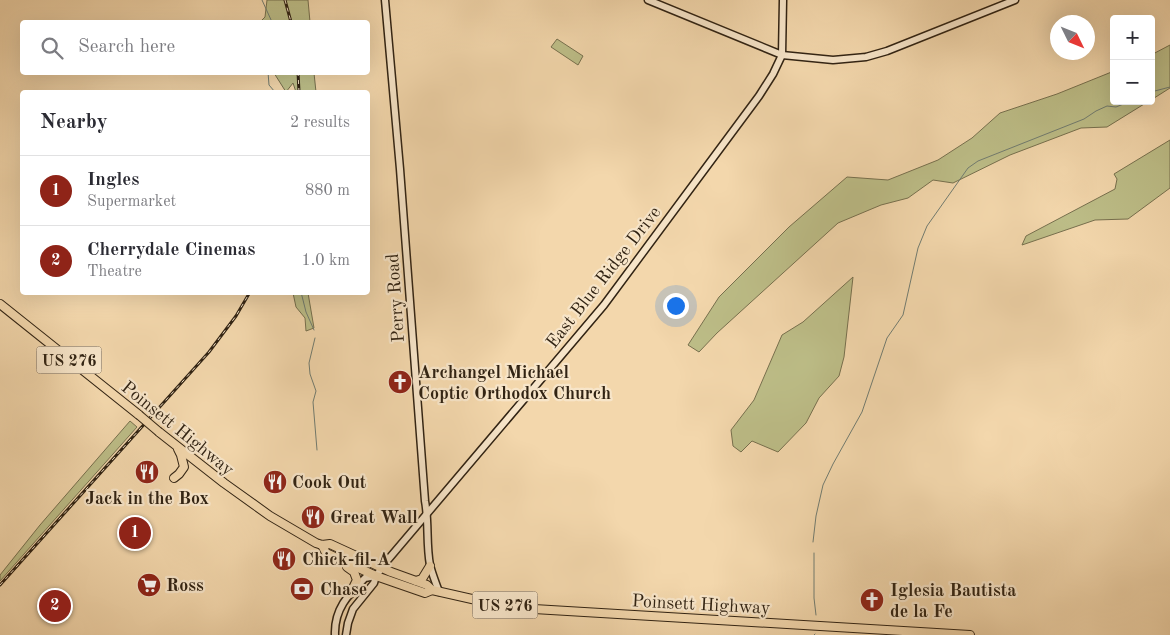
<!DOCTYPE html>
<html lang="en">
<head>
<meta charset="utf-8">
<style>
	body { margin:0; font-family:"Old Standard TT",serif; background:#f2f2f3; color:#2b2b33 }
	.controls { position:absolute; right:15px; top:15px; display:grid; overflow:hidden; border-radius:5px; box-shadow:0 5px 20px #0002 }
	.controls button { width:45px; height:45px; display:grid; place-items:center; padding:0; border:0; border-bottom:1px solid #e1e1e2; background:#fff; color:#2b2b33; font:25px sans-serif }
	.compass { position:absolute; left:1050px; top:15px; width:45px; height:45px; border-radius:50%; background:#fff; box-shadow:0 5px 20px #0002; rotate:133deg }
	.you { position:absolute; left:675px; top:305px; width:18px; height:18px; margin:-12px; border:4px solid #fff; border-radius:50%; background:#1a73e8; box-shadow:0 0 0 8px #1a73e833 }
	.badge { display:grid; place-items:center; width:32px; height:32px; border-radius:50%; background:#8f2418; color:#fff; font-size:16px; font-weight:700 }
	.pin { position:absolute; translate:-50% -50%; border:2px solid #fff; box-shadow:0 1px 5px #0006 }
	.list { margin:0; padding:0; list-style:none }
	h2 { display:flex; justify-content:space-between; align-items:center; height:65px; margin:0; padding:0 20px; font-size:21px }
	h2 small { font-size:16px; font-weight:400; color:#7c7c81 }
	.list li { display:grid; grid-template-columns:32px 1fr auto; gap:15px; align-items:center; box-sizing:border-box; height:70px; padding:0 20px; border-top:1px solid #e1e1e2 }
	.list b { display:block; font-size:19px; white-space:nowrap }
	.list p { margin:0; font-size:16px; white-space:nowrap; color:#7c7c81 }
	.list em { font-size:16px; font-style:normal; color:#7c7c81 }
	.icon { flex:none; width:28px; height:28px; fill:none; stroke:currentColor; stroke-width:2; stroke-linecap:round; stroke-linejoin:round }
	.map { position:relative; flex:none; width:1170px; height:635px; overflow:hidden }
	.search { position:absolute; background:#fff; box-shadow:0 5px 20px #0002; left:20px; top:20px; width:350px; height:55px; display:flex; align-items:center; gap:12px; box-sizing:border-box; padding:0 18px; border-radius:5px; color:#7c7c81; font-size:19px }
	.panel { position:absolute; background:#fff; box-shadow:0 5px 20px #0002; left:20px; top:90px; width:350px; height:205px; border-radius:5px }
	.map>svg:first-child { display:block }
</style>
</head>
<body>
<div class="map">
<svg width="1170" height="635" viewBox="0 0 1170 635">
	<rect width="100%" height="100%" fill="#f3d7ac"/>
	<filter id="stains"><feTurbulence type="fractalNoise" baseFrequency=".004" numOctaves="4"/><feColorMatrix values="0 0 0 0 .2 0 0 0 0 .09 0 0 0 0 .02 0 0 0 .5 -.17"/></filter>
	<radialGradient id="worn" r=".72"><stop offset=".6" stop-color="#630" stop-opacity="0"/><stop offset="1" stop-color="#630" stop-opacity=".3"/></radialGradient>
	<g fill="#bdbe88" stroke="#77704e">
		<polygon points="267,0 308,0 310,22 262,22 262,20 265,17"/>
		<polygon points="557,39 583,56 578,65 551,47"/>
		<polygon points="1170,45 1170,88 1151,100 1151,55"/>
		<polygon points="1114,71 1114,101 1149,101 1107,127 1081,128 1010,155 953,183 933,180 908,198 881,205 838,223 717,333 699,352 688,345 719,297 789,227 847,177 888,180 938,160 972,138 1000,113 1057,94"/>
		<polygon points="274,73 314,73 316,92 296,92 293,83 286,92"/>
		<polygon points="1170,140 1170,188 1128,219 1095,220 1022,245 1026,236 1115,189 1117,179 1114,174"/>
		<polygon points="853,277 844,357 839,376 819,398 806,423 778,452 752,441 741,452 733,446 731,430 754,400 782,335 803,322"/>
		<polygon points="293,293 308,293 314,328 306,331 305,318 296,307"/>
		<polygon points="130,421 137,427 0,581 0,575 40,525"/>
	</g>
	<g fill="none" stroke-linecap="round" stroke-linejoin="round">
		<g stroke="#717c71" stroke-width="1">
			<polyline points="262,0 272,22"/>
			<polyline points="268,72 269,85 275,92"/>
			<polyline points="1151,92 1170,87"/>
			<polyline points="301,292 306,312 314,330"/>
			<polyline points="315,338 309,363 310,374 316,391 313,402 317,450"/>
			<polyline points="813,542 816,516 823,485 833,464 862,412 887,338 903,315 918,248 927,226 968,168 978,161 1084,119 1096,111 1107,106 1116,107 1131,101"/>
			<polyline points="814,553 814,598 816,615"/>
			<polyline points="814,635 815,634"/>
		</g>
		<g stroke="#312313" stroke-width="9">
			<g id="secondary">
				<path d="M385 0 400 169 425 501C429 522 426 544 430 565 432 574 436 583 439 592"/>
				<polyline points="648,0 782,55 833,60 866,57 887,51 1015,0"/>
				<path d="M335 635C334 609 348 595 365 578L376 576"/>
				<polyline points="346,635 348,623 353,609 374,583 376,576 386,562 604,305 759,96 773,74 782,55 783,0"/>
			</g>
		</g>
		<g stroke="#312313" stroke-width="10">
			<g id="highway">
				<polyline points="0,304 139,415"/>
				<polyline points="159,432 224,483 270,516 316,543 322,545 330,544 391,572 427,585 432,590 494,604 534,609 970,635"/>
				<polyline points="174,478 179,474 184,467 181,455 178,449"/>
				<polyline points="322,545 326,553 376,576 425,593 432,590"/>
				<polyline points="347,567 354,572 357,580 350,594"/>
				<polyline points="416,581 422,579 430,566"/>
			</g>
		</g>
		<use href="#secondary" stroke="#f7e5c9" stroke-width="6"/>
		<use href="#highway" stroke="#f3d7ac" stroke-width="8"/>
		<g stroke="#312313" stroke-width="3">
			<g id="rail">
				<polyline points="285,0 291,22"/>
				<polyline points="298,72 299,92"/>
				<polyline points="0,585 209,352 236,316 250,292"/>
			</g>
		</g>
		<use href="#rail" stroke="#f7e5c9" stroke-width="1" stroke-dasharray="4" stroke-linecap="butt"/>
		<g stroke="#312313" stroke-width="10" stroke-linecap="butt">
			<polyline id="highway-bridge" points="139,415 159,432"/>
		</g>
		<use href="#highway-bridge" stroke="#f3d7ac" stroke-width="8"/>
	</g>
	<defs>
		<g id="church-disc" transform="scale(1.25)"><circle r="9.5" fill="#8f2418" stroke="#f7e5c9"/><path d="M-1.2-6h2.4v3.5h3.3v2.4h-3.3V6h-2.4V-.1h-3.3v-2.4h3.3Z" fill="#fff"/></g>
		<g id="restaurant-disc" transform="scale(1.25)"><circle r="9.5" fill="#8f2418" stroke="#f7e5c9"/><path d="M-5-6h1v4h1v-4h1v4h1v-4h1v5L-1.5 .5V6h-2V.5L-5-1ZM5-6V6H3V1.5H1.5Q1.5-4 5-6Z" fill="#fff"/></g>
		<g id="supermarket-disc" transform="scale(1.25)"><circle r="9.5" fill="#8f2418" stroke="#f7e5c9"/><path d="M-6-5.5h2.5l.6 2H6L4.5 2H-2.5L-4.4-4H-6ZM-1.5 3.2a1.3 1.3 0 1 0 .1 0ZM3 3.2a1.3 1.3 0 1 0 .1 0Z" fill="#fff"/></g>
		<g id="bank-disc" transform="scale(1.25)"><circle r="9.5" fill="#8f2418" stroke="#f7e5c9"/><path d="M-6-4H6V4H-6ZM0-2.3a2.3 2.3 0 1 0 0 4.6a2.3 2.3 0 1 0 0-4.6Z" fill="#fff"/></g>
	</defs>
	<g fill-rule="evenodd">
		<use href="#church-disc" x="400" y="382"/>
		<use href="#restaurant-disc" x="147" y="472"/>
		<use href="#restaurant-disc" x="275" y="482"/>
		<use href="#restaurant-disc" x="313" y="517"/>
		<use href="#restaurant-disc" x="284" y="559"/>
		<use href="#supermarket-disc" x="149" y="585"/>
		<use href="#bank-disc" x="302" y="589"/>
		<use href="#church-disc" x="872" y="600"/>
	</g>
	<g text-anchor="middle" stroke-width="4.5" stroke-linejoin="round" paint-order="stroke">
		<g fill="#f7e5c9" stroke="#6c5d4a" stroke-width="1">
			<rect x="36.5" y="346.5" width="65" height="27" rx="4"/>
			<rect x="472.5" y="591.5" width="65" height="27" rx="4"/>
		</g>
		<g font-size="16" font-weight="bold" fill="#312313">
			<text x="69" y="366">US 276</text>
			<text x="505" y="611">US 276</text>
		</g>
		<g font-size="18" fill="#312313" stroke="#f7e5c9">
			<text transform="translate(603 277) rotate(-52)" y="6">East Blue Ridge Drive</text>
			<text transform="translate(395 298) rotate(-94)" y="6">Perry Road</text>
			<text transform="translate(178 428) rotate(39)" y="6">Poinsett Highway</text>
			<text transform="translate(701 604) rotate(3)" y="6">Poinsett Highway</text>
		</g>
		<g font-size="18" font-weight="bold" fill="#312313" stroke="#f7e5c9" text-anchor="start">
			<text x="418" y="378">Archangel Michael<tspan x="418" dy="21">Coptic Orthodox Church</tspan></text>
			<text x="292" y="488">Cook Out</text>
			<text x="147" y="504" text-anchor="middle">Jack in the Box</text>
			<text x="330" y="523">Great Wall</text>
			<text x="302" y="565">Chick-fil-A</text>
			<text x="166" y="591">Ross</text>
			<text x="320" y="595">Chase</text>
			<text x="890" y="596">Iglesia Bautista<tspan x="890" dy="21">de la Fe</tspan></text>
		</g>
	</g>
	<rect width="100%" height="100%" filter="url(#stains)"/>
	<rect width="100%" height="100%" fill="url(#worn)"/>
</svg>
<div class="controls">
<button>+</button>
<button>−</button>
</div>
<svg class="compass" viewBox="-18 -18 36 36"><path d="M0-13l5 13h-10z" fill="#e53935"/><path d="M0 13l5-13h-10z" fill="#7c7c81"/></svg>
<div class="you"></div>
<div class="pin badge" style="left:135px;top:533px">1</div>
<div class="pin badge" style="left:55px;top:606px">2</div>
<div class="search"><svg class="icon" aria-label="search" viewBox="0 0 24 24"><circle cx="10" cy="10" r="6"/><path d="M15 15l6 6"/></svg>Search here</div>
<section class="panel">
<h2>Nearby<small>2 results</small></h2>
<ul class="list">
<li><span class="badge">1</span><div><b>Ingles</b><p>Supermarket</p></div><em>880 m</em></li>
<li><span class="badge">2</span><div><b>Cherrydale Cinemas</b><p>Theatre</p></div><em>1.0 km</em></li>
</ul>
</section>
</div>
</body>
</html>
